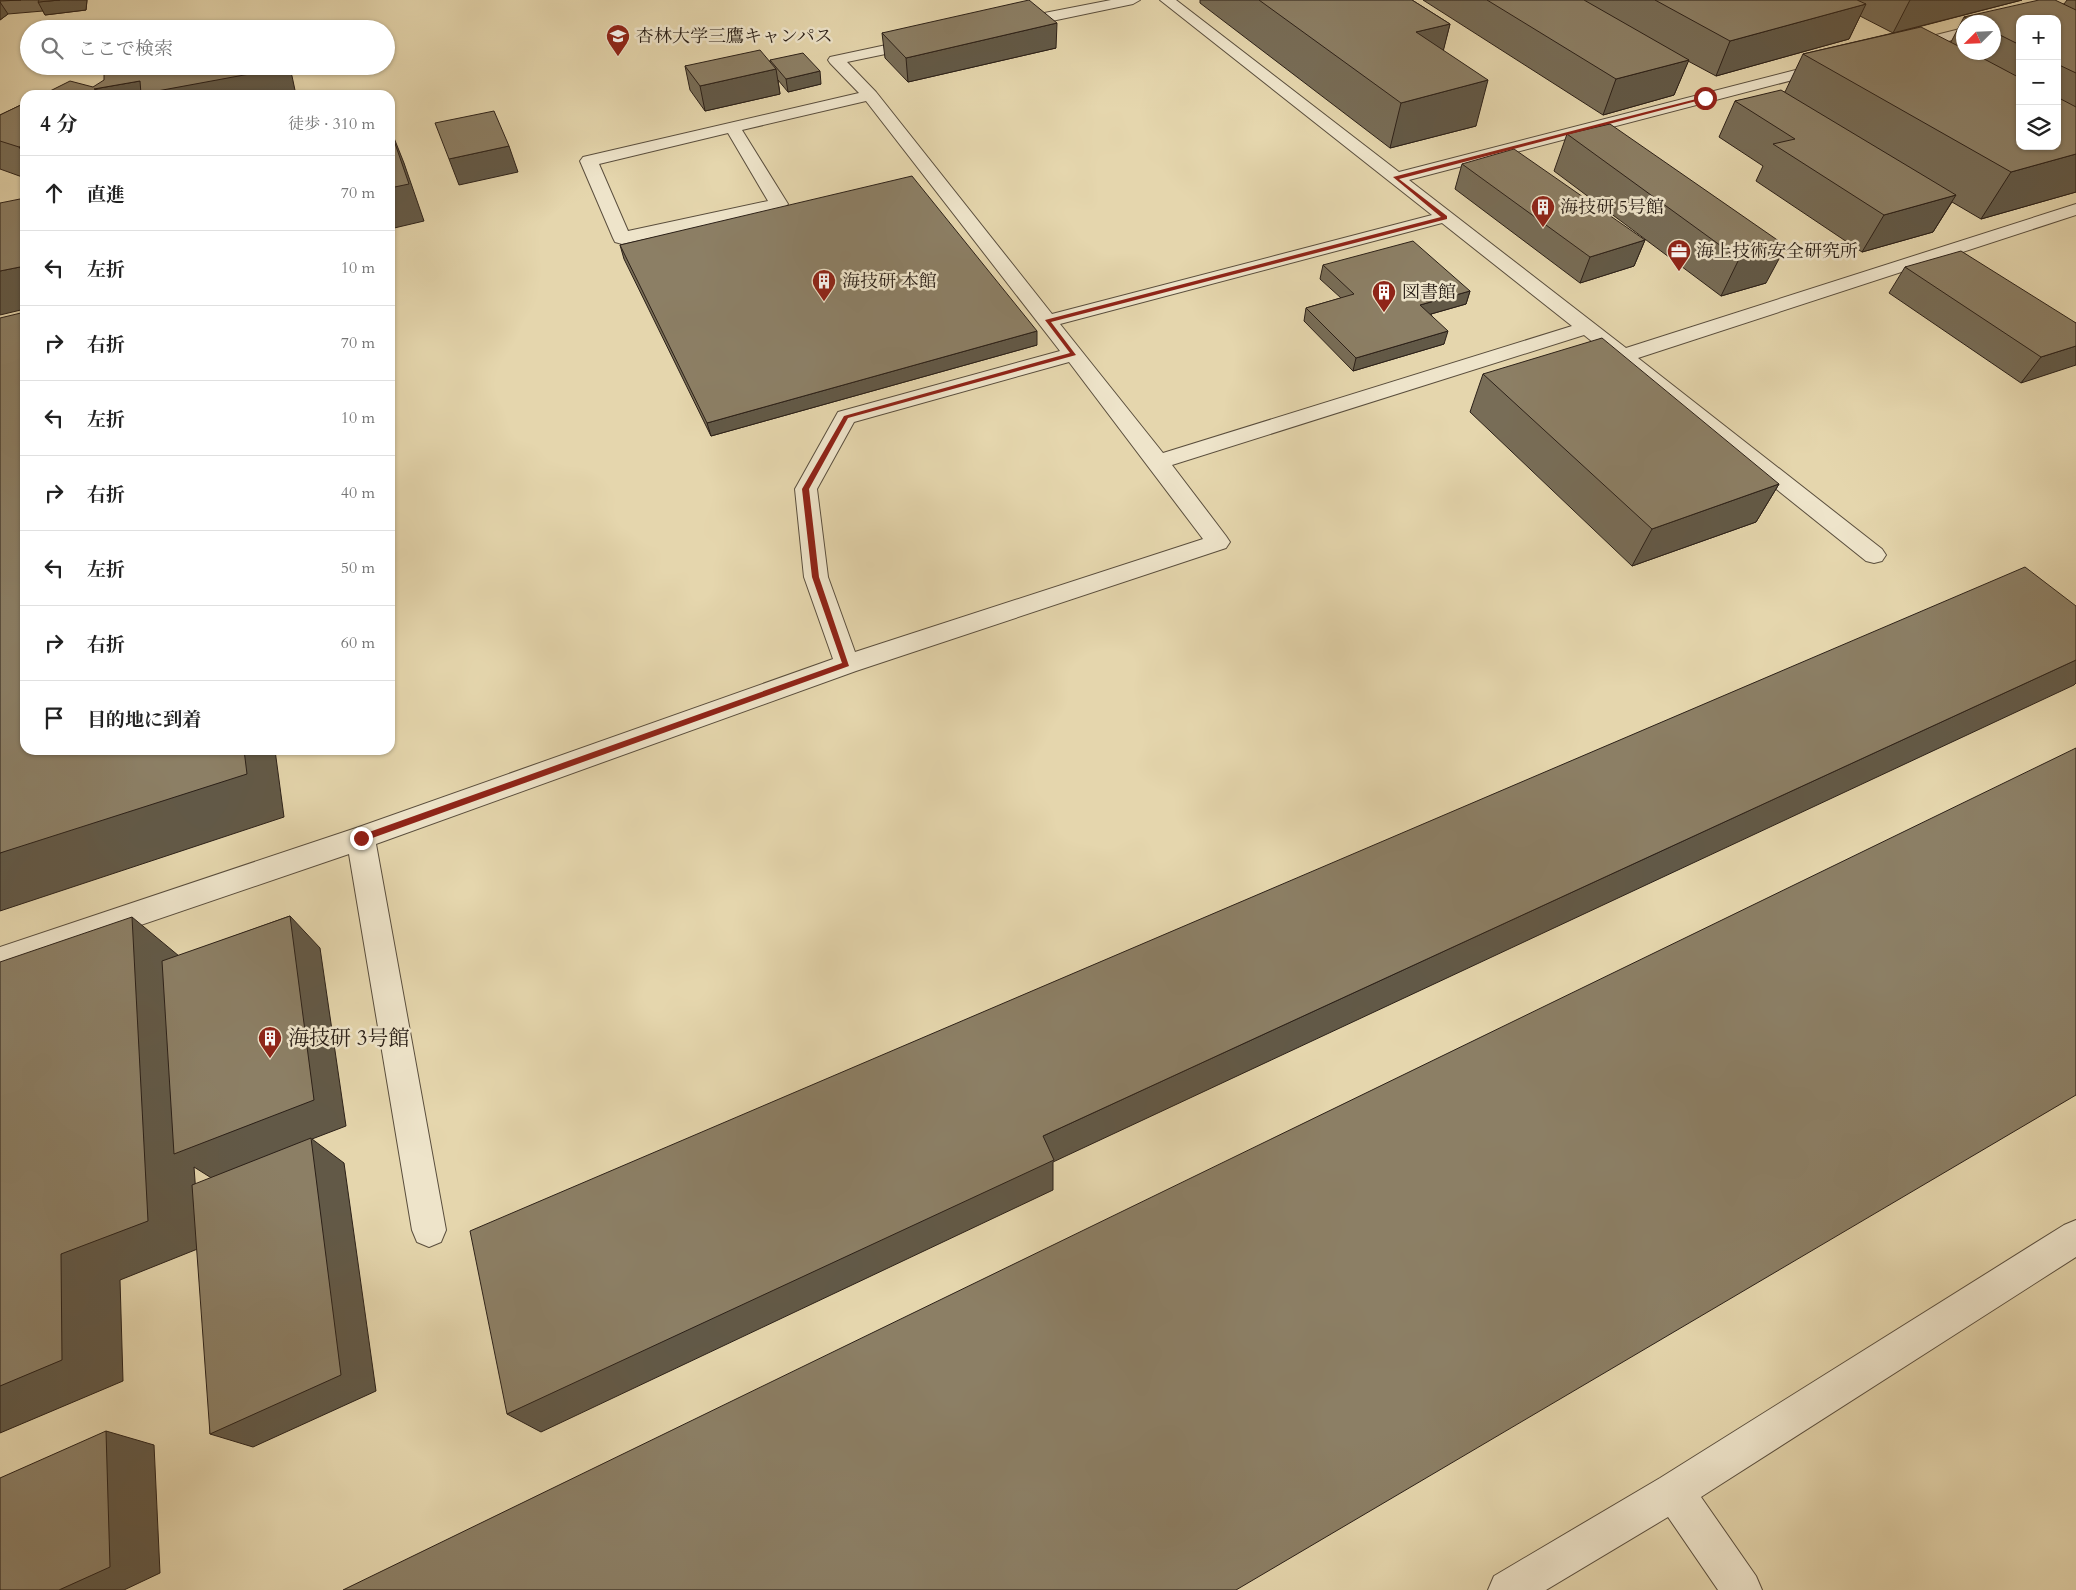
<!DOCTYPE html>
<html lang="ja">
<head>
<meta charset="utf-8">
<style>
	body { margin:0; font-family:Cardo,"Noto Serif JP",serif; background:#f6f6f6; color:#222 }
	.controls { position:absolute; right:15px; top:15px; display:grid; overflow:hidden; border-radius:10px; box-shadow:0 1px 4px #0004 }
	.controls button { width:45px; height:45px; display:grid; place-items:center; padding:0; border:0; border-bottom:1px solid #e0e0e0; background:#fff; color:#222; font:25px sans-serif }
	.compass { position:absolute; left:1956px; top:15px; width:45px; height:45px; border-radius:50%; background:#fff; box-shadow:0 1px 4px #0004; rotate:246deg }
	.stop { position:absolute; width:15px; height:15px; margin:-11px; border:4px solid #8f2418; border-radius:50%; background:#fff }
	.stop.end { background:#8f2418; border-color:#fff; box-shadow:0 1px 5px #0008 }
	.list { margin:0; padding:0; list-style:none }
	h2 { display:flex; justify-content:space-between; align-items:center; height:65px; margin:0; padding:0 20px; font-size:21px }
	h2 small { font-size:16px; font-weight:400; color:#767676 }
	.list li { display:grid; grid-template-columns:32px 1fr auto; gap:15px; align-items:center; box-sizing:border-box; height:75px; padding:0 20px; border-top:1px solid #e0e0e0 }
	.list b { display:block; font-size:19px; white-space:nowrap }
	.list em { font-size:16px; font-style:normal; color:#767676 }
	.icon { flex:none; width:28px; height:28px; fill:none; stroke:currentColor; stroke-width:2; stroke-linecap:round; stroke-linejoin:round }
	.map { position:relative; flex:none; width:2076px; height:1590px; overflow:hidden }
	.search { position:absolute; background:#fff; box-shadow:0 1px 4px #0004; left:20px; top:20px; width:375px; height:55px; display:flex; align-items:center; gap:12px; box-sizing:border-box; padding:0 18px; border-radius:28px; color:#767676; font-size:19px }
	.panel { position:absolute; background:#fff; box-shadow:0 1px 4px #0004; left:20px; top:90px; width:375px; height:665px; border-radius:15px }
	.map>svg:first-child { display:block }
</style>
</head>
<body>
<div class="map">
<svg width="2076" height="1590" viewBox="0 0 2076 1590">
	<rect width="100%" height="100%" fill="#e5d6ad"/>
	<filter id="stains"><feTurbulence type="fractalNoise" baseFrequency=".004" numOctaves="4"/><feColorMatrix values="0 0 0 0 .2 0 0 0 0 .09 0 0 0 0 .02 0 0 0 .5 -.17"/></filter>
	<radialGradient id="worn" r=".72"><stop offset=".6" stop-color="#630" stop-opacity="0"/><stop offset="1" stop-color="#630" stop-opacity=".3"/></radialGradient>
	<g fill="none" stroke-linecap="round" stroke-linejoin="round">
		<g stroke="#5a4e3d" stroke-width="2">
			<g id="service">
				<polygon points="1111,0 1140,0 1133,4 1013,29 1005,24 1013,19"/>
				<path d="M1160 0H1176L1399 172 1823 63H1835L1837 66 1835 69 1409 180 1626 348 2076 204V215L1638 358 1882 549 1886 555 1882 561 1874 563 1866 561 1584 335 1172 465 1226 536 1230 542 1226 548 856 671 376 844 446 1230 441 1242 429 1247 417 1242 412 1230 349 854 0 973V947L356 828 833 659 804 577 795 489 838 412 1060 351 866 101 742 130 788 204 785 208 622 244 615 242 613 238 580 161 583 157 859 93 830 63 828 60 830 57 919 38 924 40 927 43 924 46 847 62 876 92 1052 314 1432 215ZM728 133 768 201 628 231 599 164ZM1442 223 1572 326 1163 453 1060 324ZM1069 362 1203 539 855 652 828 577 817 489 854 422Z"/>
				<polygon points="1964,28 1964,37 1905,52 1897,47 1900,44"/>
				<polygon points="2076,1220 2076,1257 1701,1497 1756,1576 1762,1590 1718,1590 1668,1517 1546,1590 1488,1590 1494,1576 1660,1478 2064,1225"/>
			</g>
		</g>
		<use href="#service" fill="#eee4ca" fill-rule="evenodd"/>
	</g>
	<g fill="#786d57" stroke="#2b2018" fill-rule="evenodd">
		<polygon points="0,0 87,0 86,10 45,15 43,11 8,14 0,20"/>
		<polygon points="1200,0 1412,0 1450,24 1443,50 1476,126 1390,148 1200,3"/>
		<path d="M1423 0H2022L1899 32 1951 42 1964 17 2064 4 2067 0H2076V192L1981 219 1952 202 1933 232 1862 252 1756 181 1763 166 1719 137 1735 101 1785 92 1803 54 1893 33 1860 16 1849 39 1716 76 1688 61 1674 95 1603 115ZM2020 19H2057V146H2020ZM1964 22H1994V52H1964Z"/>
		<polygon points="882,33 1056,48 908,82 885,58"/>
		<polygon points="770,60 821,84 788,92 778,80 780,94 705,111 690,90 685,66 770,62"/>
		<polygon points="25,103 25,178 0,169 0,115"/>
		<polygon points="1610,124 1766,283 1721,296 1554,171 1567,134"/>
		<polygon points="1462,164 1645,240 1634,266 1580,283 1455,189"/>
		<polygon points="620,245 1037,345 711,436 624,259"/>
		<polygon points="1323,265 1470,291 1466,304 1431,314 1444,344 1353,371 1304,321 1306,308 1341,298 1320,279"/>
		<polygon points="1905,267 2076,323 2021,383 1889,293"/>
		<polygon points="1483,374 1779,484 1756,522 1632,566 1470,412"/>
	</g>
	<g fill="#625947" stroke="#2b2018">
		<polygon points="60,0 87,0 86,10 45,15 38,2"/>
		<polygon points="1910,0 2022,0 1893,33"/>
		<polygon points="0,2 8,14 0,20"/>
		<polygon points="1866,4 1849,39 1716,76 1730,41"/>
		<polygon points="1057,23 1056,48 908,82 906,58"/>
		<polygon points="1450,24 1439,68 1416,32"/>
		<polygon points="1689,60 1674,95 1603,115 1616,79"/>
		<polygon points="281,66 288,66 292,76 296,95 98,95 94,89 140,81"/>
		<polygon points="776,69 780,94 705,111 700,86"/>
		<polygon points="820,71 821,84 788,92 786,79"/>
		<polygon points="1488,80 1476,126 1390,148 1401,103"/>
		<polygon points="390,128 404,163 424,221 390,229"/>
		<polygon points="25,145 25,156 19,147"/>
		<polygon points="509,146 518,172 459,185 449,159"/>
		<polygon points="2076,154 2076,192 1981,219 2011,172"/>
		<polygon points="1956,195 1933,232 1862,252 1884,215"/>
		<polygon points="1645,240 1634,266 1580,283 1590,257"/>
		<polygon points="1786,246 1766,283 1721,296 1739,259"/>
		<polygon points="25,266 25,309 0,315 0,271"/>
		<polygon points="1470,291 1466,304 1417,318 1420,305"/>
		<polygon points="1037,331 1037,345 711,436 707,423"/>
		<polygon points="1448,331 1444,344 1353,371 1356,358"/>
		<polygon points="2076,346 2076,365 2021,383 2041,357"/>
		<polygon points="1779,484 1756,522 1632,566 1652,529"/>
		<polygon points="2076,660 2076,683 2074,685 1053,1162 1053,1190 541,1432 507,1414 1043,1136"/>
		<polygon points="244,750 275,750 284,817 0,911 0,853"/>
		<polygon points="290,916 320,948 346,1126 312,1139 344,1163 376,1391 253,1447 210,1434 213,1179 194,1167 200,1248 120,1280 123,1381 0,1433 0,1386 61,1254 132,917 179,956"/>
		<polygon points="106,1431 154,1445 160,1573 124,1590 59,1590"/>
	</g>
	<g fill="#8c7f65" stroke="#2b2018">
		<polygon points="0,0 21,0 0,1"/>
		<polygon points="39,0 60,0 38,2"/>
		<polygon points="1029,0 1057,23 906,58 882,33"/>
		<polygon points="1259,0 1412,0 1450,24 1416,32 1488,80 1401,103"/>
		<polygon points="1487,0 1584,0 1689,60 1616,79"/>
		<polygon points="1655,0 1857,0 1866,4 1730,41"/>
		<polygon points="2039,0 2055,0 2076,10 2076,73 2057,64 2057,19 2020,19 2020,45 1994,32 1994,22 1975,22 1964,17"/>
		<polygon points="1921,27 1964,49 1964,52 1971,52 2020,78 2020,146 2057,146 2057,97 2076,107 2076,154 2011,172 1803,54"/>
		<polygon points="760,50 776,69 700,86 685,66"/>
		<polygon points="803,53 820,71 786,79 770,60"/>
		<polygon points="131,66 281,66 282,68 141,94 140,81 94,89 113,95 42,95 70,81 93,87 104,80 104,71"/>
		<polygon points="1781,90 1956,195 1884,215 1773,144 1795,139 1735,101"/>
		<polygon points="25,103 25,145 19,147 0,141 0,115"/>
		<polygon points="494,111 509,146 449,159 435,123"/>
		<polygon points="1610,124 1786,246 1739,259 1567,134"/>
		<polygon points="390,129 409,184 390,188"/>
		<polygon points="1514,149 1645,240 1590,257 1462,164"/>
		<polygon points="912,176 1037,331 707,423 620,245"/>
		<polygon points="25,198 25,266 0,271 0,203"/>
		<polygon points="1413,241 1470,291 1420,305 1448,331 1356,358 1306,308 1354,294 1323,265"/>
		<polygon points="1961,251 2076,323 2076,346 2041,357 1905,267"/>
		<polygon points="25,312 25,750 244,750 247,774 0,853 0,318"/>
		<polygon points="1602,338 1779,484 1652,529 1483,374"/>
		<polygon points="2025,567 2076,606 2076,660 1043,1136 1054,1160 507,1414 470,1231"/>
		<polygon points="2076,748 2076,1095 1236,1590 343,1590"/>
		<polygon points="290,916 314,1100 174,1154 162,961"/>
		<polygon points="132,917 148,1221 61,1254 62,1360 0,1386 0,962"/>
		<polygon points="311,1138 341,1375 210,1434 192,1185"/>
		<polygon points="106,1431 110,1567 59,1590 0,1590 0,1478"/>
	</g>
	<polygon fill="#8f2418" points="1704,97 1708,98 1399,179 1447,216 1447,219 1051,322 1076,355 848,418 809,489 819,577 849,666 364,841 358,841 358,836 842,663 812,577 802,489 844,416 1070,353 1045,320 1441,217 1393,177"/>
	<defs>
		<g id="university-pin" transform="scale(1.25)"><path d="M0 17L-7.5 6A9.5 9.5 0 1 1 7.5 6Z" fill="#8f2418" stroke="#eee4ca"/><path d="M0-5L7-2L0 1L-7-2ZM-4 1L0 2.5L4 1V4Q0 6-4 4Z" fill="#fff"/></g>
		<g id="building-pin" transform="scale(1.25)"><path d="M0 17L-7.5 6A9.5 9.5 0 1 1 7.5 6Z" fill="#8f2418" stroke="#eee4ca"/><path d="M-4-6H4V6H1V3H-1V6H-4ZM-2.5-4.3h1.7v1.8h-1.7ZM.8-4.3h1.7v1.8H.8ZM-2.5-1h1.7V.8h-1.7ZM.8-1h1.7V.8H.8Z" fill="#fff"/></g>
		<g id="office-pin" transform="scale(1.25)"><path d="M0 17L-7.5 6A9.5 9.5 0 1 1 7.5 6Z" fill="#8f2418" stroke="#eee4ca"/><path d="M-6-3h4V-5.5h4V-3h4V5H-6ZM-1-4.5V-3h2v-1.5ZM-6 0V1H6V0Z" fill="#fff"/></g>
	</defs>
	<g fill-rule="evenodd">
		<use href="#university-pin" x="618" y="36"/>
		<use href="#building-pin" x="1543" y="207"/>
		<use href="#office-pin" x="1679" y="251"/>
		<use href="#building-pin" x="824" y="281"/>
		<use href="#building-pin" x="1384" y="292"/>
		<use href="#building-pin" x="270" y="1038"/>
	</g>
	<g text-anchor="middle" stroke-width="5" stroke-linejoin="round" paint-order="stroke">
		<g font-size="18" fill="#2b2018" stroke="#eee4ca" text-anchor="start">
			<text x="636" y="42">杏林大学三鷹キャンパス</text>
			<text x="1560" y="213">海技研 5号館</text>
			<text x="1696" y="257">海上技術安全研究所</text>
			<text x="842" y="287">海技研 本館</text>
			<text x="1402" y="298">図書館</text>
		</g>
		<g font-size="21" fill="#2b2018" stroke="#eee4ca" text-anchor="start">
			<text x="288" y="1045">海技研 3号館</text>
		</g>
	</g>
	<rect width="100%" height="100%" filter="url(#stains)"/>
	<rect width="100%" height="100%" fill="url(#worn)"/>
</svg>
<div class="controls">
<button>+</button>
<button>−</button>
<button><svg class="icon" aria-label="layers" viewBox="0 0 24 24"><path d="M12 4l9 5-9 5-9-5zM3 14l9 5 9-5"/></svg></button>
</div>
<svg class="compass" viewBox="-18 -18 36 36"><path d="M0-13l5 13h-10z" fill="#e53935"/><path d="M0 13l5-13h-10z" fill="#767676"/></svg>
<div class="stop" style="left:1705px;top:98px"></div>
<div class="stop end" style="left:361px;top:838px"></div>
<div class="search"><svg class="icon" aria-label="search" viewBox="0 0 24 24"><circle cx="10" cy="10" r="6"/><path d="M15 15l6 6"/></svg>ここで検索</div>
<section class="panel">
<h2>4 分<small>徒歩 · 310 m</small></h2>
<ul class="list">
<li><svg class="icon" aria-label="ahead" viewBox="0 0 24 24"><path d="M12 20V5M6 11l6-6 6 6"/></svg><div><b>直進</b></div><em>70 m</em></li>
<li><svg class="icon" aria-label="left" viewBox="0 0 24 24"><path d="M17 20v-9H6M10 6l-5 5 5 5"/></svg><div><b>左折</b></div><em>10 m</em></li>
<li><svg class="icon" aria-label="right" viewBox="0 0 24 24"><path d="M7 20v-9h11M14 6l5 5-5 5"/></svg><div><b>右折</b></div><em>70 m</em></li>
<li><svg class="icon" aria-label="left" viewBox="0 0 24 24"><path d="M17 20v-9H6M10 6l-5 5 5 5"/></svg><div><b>左折</b></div><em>10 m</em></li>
<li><svg class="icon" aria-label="right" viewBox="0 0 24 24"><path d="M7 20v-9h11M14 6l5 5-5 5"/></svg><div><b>右折</b></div><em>40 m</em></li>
<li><svg class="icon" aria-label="left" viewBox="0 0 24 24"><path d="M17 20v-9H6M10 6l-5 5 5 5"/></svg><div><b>左折</b></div><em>50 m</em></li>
<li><svg class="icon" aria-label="right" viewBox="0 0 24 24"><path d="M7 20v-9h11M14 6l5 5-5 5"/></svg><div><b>右折</b></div><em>60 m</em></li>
<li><svg class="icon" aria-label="arrive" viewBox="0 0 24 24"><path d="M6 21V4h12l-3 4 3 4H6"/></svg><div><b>目的地に到着</b></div></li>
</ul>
</section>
</div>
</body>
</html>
